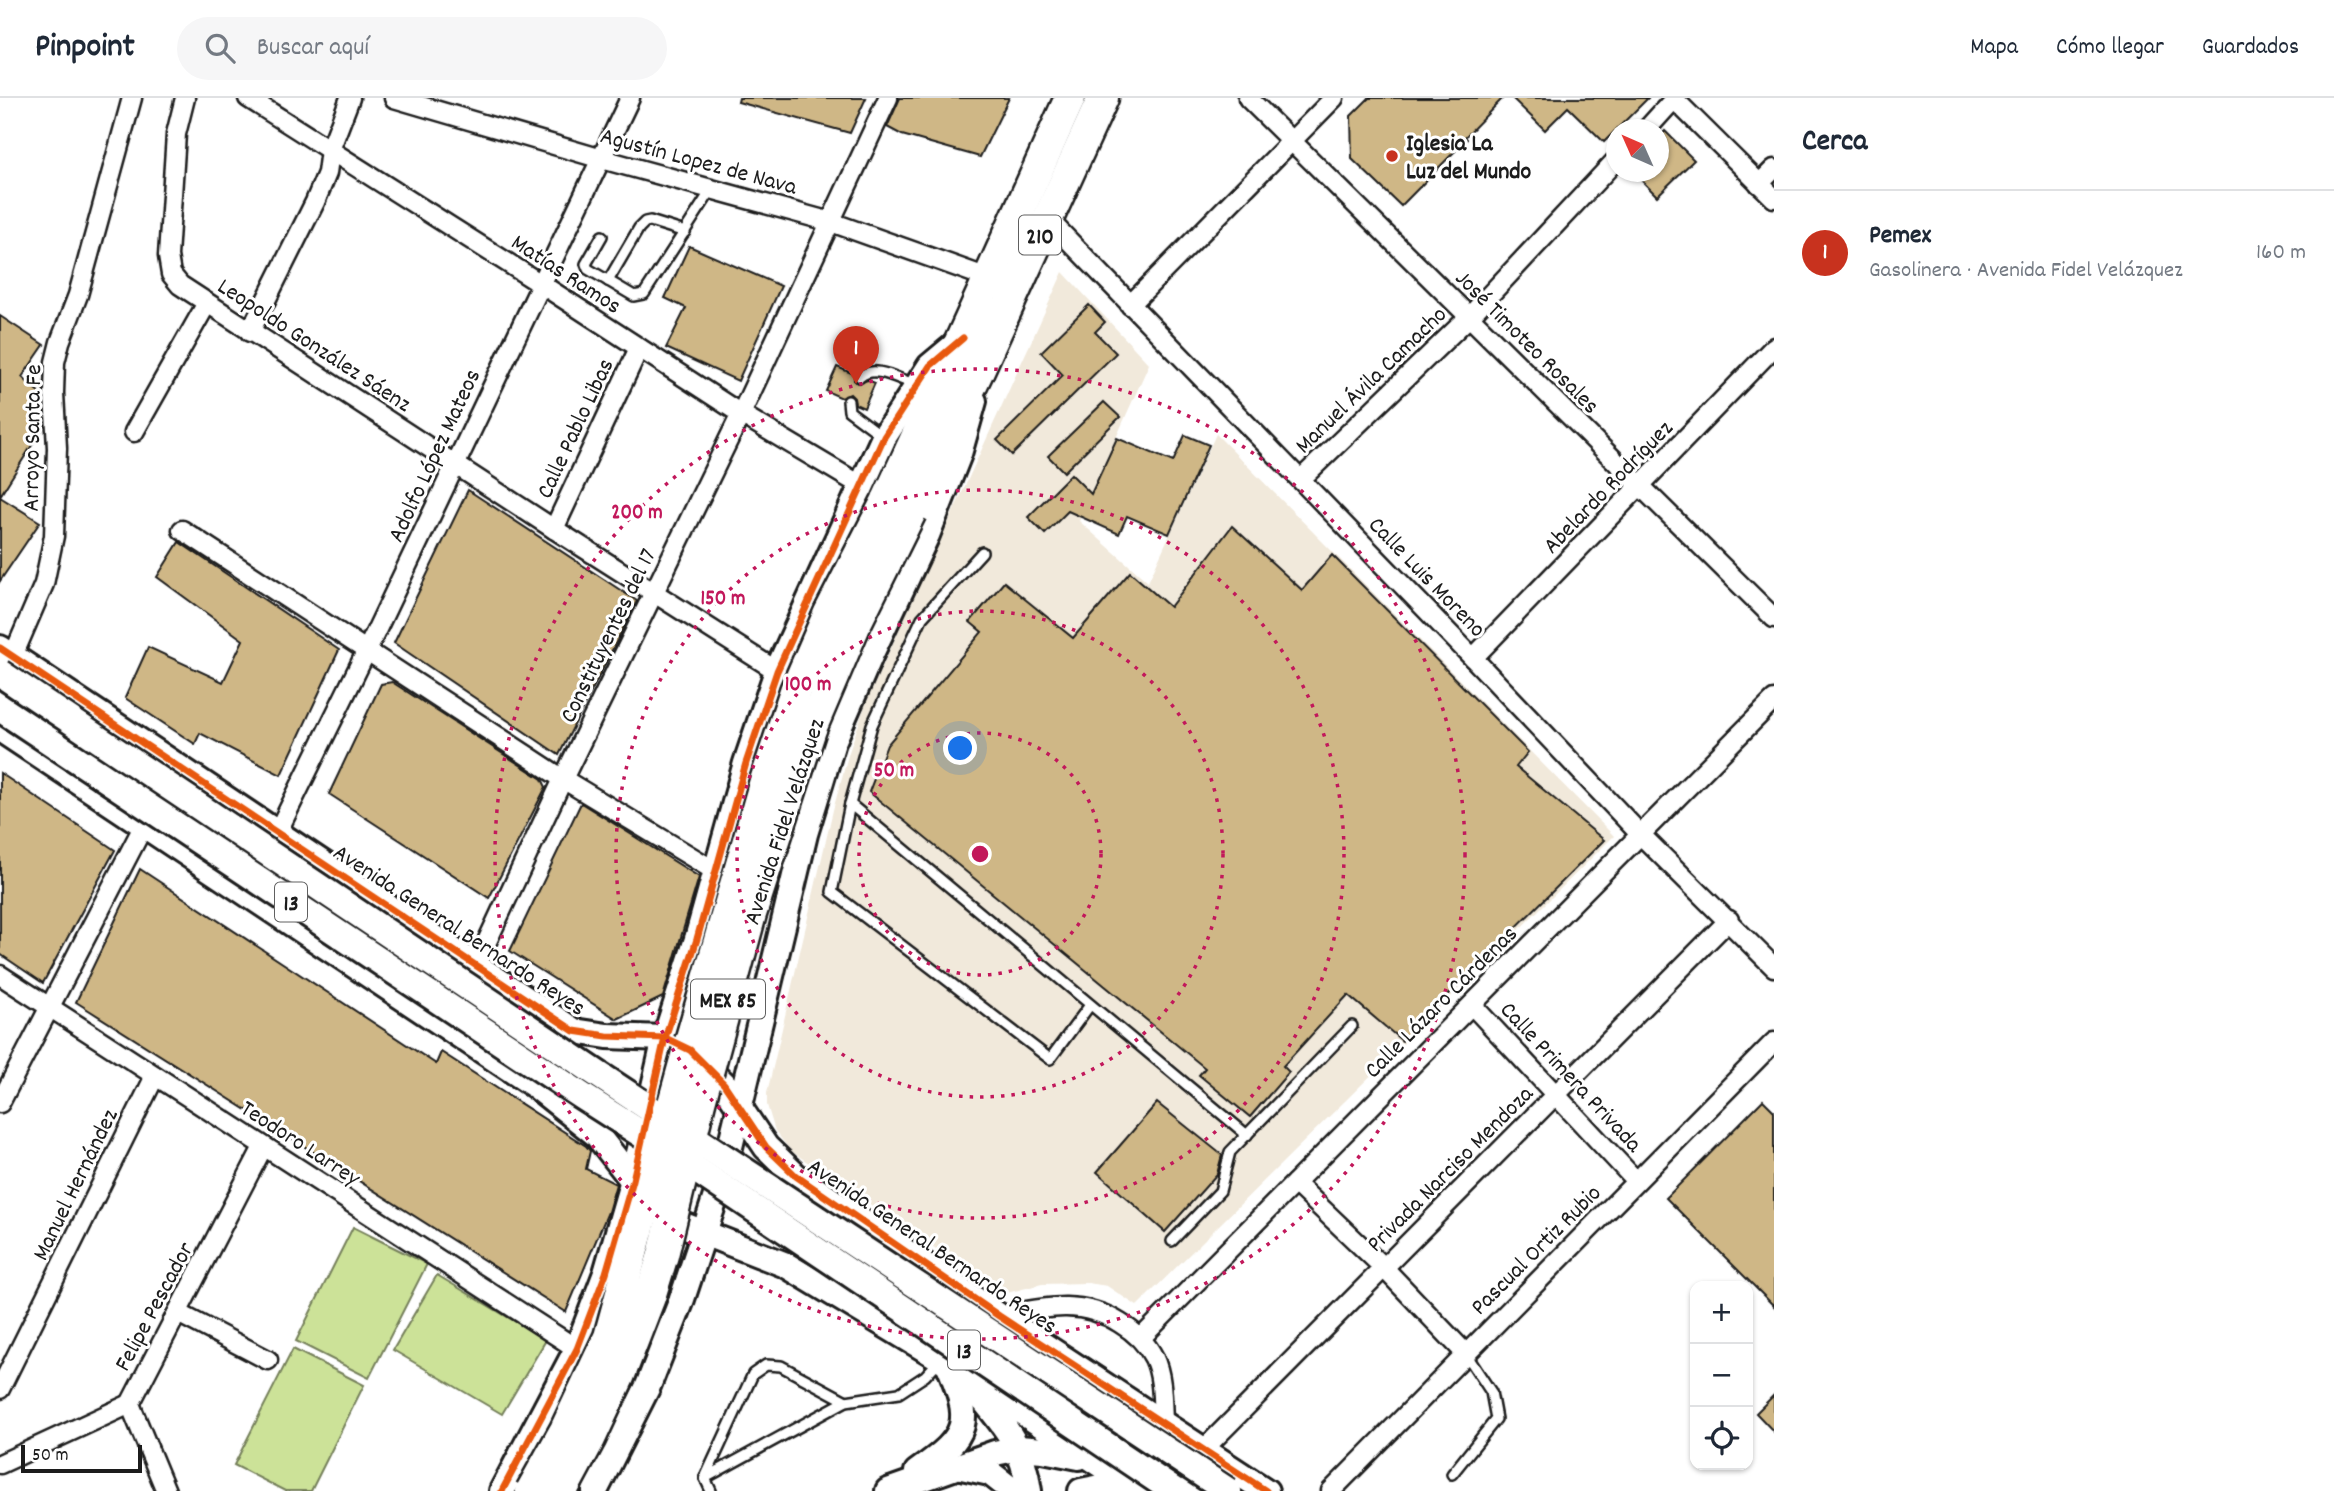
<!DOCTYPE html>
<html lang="es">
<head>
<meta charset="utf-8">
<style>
	body { margin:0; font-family:Dekko,sans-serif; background:#f6f6f7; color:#1f2937 }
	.controls { position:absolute; right:21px; bottom:21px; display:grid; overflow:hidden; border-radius:14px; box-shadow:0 2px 5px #0004 }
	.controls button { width:63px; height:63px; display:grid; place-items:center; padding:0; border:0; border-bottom:2px solid #e0e1e3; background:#fff; color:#1f2937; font:35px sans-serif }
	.compass { position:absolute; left:1606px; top:21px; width:63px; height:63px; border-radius:50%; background:#fff; box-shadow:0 2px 5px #0004; rotate:315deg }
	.scale { position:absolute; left:21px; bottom:18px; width:121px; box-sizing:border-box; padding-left:7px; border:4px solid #1c1c1c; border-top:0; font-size:19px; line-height:24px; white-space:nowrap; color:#1c1c1c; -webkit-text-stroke:5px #fff; paint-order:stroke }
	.you { position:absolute; left:961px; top:651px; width:24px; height:24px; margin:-18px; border:5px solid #fff; border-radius:50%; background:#1a73e8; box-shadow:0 0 0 10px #1a73e833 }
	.badge { display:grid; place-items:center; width:46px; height:46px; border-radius:50%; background:#c8321e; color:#fff; font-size:23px; font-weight:700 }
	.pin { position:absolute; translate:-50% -58px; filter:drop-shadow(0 2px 4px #0008) }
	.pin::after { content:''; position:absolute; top:37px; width:24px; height:21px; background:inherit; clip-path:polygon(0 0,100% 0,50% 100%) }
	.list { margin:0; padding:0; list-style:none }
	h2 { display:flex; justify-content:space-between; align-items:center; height:91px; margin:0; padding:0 28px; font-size:30px }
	h2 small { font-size:23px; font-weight:400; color:#747a83 }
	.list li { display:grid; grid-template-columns:46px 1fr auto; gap:21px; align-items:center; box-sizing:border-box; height:126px; padding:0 28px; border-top:2px solid #e0e1e3 }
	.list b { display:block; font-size:26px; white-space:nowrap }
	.list p { margin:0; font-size:23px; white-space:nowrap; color:#747a83 }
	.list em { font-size:23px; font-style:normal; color:#747a83 }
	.icon { flex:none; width:38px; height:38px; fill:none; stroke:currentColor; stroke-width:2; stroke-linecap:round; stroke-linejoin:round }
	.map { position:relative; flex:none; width:1774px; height:1393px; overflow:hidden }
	header { display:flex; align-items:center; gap:42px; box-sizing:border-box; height:98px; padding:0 35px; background:#fff; border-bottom:2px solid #e0e1e3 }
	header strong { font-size:33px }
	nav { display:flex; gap:38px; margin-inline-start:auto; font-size:24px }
	.search { width:490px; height:63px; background:#f6f6f7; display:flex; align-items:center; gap:18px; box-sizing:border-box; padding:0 24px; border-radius:38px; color:#747a83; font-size:26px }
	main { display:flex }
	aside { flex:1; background:#fff }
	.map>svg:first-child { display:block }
</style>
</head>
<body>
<header>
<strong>Pinpoint</strong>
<div class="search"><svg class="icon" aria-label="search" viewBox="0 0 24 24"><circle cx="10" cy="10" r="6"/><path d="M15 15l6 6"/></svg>Buscar aquí</div>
<nav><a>Mapa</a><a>Cómo llegar</a><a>Guardados</a></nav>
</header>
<main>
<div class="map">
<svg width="1774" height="1393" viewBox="0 0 1774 1393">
	<rect width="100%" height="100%" fill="#fff"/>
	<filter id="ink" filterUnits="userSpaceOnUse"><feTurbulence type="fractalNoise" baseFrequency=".0143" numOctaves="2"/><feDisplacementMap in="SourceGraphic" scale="14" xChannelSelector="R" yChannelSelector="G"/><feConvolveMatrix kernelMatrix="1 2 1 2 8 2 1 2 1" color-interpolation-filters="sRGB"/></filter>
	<g filter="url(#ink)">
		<polygon fill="#f1e9db" points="1063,174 1149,266 1079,423 1148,484 1216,336 1614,738 1137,1208 1107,1188 1088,1185 1042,1186 1003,1196 791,1053 775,1033 767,1007 767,995 833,712 849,654 867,602"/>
		<g fill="#cce298" stroke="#747f5a" stroke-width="2">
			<polygon points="353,1129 427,1166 369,1280 296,1243"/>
			<polygon points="437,1177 546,1242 502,1316 393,1252"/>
			<polygon points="293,1251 364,1287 311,1393 285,1393 234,1367"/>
		</g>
		<g fill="#cfb786" stroke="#1c1c1c" stroke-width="2">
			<polygon points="739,0 866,0 850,35 738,4"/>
			<polygon points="900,0 1009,0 980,59 902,37 887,29"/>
			<polygon points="1369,0 1503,0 1465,39 1467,41 1401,108 1352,61 1351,18"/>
			<polygon points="1512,0 1648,0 1604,44 1568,9 1545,32"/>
			<polygon points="1665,33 1694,62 1657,98 1633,74 1658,74 1658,41"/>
			<polygon points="689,148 781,188 738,283 666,250 686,210 665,200"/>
			<polygon points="1089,207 1105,224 1095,234 1116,255 1012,357 997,342 1063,277 1041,254"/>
			<polygon points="0,218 44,247 22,279 43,298 44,328 0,398"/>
			<polygon points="837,269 854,276 854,282 857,285 868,282 875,285 864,310 855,306 854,300 850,296 842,300 826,293"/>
			<polygon points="1104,304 1120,319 1064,374 1048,358"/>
			<polygon points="1185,337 1209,347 1169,436 1127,418 1119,436 1068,413 1045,436 1028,419 1071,376 1091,396 1117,340 1173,364"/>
			<polygon points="468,392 637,503 559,657 394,545"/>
			<polygon points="0,399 40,424 0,483"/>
			<polygon points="1232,428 1302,492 1332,457 1528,654 1516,669 1604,742 1402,943 1348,897 1283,968 1289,974 1250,1019 1199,977 1205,970 869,694 887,647 982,534 970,524 1004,484 1073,540 1130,474 1170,509"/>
			<polygon points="179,444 339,552 281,677 200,635 195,646 125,600 148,549 223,584 243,542 157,479"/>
			<polygon points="392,584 542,681 546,689 489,800 329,696 381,586"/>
			<polygon points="0,675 115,752 43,885 0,856"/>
			<polygon points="581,705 699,779 663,899 617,921 510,853"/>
			<polygon points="140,771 436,966 441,954 586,1048 590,1053 586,1071 616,1086 608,1114 566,1214 76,904"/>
			<polygon points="1763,1002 1774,1013 1774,1208 1666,1100"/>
			<polygon points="1157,1005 1222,1057 1217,1076 1165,1134 1097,1074"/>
			<polygon points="1774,1297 1774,1334 1756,1315"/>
		</g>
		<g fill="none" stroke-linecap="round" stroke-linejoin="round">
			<g stroke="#1c1c1c" stroke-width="14">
				<g id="lane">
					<polyline points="602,138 586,166 588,171 634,198 644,196 712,91"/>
					<polyline points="608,183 639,130 645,124 650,123 685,134"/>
					<path d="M860 279C874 266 898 281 914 286"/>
					<polyline points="848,303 849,313 884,339"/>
					<polyline points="982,454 922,520 872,627 850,706 832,794 1050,961 1090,907"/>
					<polyline points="850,706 1247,1037"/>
					<polyline points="1172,1143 1220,1093 1230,1054 1352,928"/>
					<polyline points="1452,1376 1496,1321 1491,1294 1466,1256"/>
					<polyline points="705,1380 846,1303 899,1295 925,1278 940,1262"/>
					<polyline points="705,1380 753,1276 766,1267 781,1268 846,1303"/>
					<polyline points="705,1380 711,1393"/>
				</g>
			</g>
			<g stroke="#1c1c1c" stroke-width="23">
				<g id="street">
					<polyline points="185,0 176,36 168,158 171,176 180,187 554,431 777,573"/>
					<polyline points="248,0 541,186 741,316 862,388"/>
					<polyline points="394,0 602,61 831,124 988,180"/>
					<polyline points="1248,0 1774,520"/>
					<polyline points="1673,0 1774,100"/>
					<polyline points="1646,32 1675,0"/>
					<polyline points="1759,86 1774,71"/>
					<polyline points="1048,121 1473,560 1640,736 1774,869"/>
					<polyline points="1130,207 1334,0"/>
					<polyline points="250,234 315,104 327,75 330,52 350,0"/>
					<polyline points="134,334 207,205"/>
					<polyline points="1301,381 1469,219 1616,62"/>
					<polyline points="554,431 639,250"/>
					<polyline points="182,432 563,681 715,773"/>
					<polyline points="13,558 44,486 54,438 57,350 54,295 55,264 60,244 78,197 132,0"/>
					<polyline points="1473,560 1774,249"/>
					<polyline points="278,733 367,552 630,0"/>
					<polyline points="476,867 563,681 741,316 888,0"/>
					<polyline points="0,877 577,1251"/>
					<polyline points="1472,907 1636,1083"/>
					<polyline points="0,1005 144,727"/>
					<polyline points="1295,1085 1384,1170 1466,1256"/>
					<polyline points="178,1215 268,1262"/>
					<path d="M999 1218C1043 1210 1080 1200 1120 1225 1135 1234 1146 1244 1154 1260 1163 1279 1162 1304 1163 1325"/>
					<polyline points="1141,1240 1774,602"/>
					<polyline points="0,1291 155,978"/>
					<polyline points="130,1306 263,1049"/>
					<polyline points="130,1306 166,1393"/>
					<polyline points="1204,1351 1729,822"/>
					<polyline points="0,1366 130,1306"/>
					<polyline points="1331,1393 1774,944"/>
				</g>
			</g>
			<g stroke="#1c1c1c" stroke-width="30">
				<g id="secondary">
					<polyline points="0,550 574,933 607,938 665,940 690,952 724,986 766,1049 796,1078 999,1218 1266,1393"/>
					<polyline points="0,631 537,989 597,1037 652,1107 681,1126 786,1167 948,1265 1141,1393"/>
					<path d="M976 1293C1004 1327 1023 1347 1029 1393"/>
					<polyline points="957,1368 990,1375 1013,1393"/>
					<path d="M917 1374C970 1337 973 1325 948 1265"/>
					<polyline points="502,1393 577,1251 606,1175 633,1082 665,940 697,841 746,665 777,573 884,339 930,268 960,243"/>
					<polyline points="595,1393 648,1288 681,1204 704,1135 725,1070 805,736 833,644 871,556 927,437 959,356 974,303"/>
					<polyline points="888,1393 995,1355 1019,1350 1043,1352 1079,1359"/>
					<polyline points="1081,1393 1101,1389 1134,1388"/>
				</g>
			</g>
			<g stroke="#1c1c1c" stroke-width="35">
				<g id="highway">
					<path d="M886 404C949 270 1009 135 1070 0"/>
					<polyline points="911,414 978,274 1103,0"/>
				</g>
			</g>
			<use href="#lane" stroke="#fff" stroke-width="9"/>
			<use href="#street" stroke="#fff" stroke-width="18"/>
			<use href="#secondary" stroke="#fff" stroke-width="24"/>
			<use href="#highway" stroke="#fff" stroke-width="30"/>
			<g stroke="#1c1c1c" stroke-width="32" stroke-linecap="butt">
				<g id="primary-bridge">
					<polyline points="0,575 596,975 1228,1393"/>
					<polyline points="0,610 582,998 676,1058 1174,1393"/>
				</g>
			</g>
			<g stroke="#1c1c1c" stroke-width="35" stroke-linecap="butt">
				<g id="highway-bridge">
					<polyline points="531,1393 565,1332 609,1239 691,940 765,683 795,593 829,515 886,404"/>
					<polyline points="562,1393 590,1341 619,1279 650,1199 663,1157 700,1004 751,816 811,631 857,523 911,414"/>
				</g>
			</g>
			<use href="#primary-bridge" stroke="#fff" stroke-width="26"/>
			<use href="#highway-bridge" stroke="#fff" stroke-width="30"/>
			<g stroke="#fff" stroke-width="11">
				<g id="cycleway">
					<polyline points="0,550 574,933 607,938 665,940 690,952 724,986 766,1049 796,1078 999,1218 1266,1393"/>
					<polyline points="502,1393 577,1251 606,1175 633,1082 665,940 697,841 746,665 777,573 884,339 930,268 963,240"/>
				</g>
			</g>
			<use href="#cycleway" stroke="#e8590c" stroke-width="7"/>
		</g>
	</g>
	<g fill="none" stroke="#c2185b" stroke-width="3.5" stroke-dasharray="3.5 7">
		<circle cx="980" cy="756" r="121"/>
		<circle cx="980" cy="756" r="243"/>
		<circle cx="980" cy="756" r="364"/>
		<circle cx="980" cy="756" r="485"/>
	</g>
	<circle fill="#c8321e" stroke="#fff" stroke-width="2.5" cx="1392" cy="58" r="7"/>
	<g text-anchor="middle" stroke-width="6" stroke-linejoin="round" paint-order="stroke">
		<g fill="#fff" stroke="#606060" stroke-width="2">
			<rect x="1019" y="117.5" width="42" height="39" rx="5"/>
			<rect x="275" y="784.5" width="32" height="39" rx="5"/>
			<rect x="691" y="881.5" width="74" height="39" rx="5"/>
			<rect x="948" y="1232.5" width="32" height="39" rx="5"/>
		</g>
		<g font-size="23" font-weight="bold" fill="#1c1c1c">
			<text x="1040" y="145">210</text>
			<text x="291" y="812">13</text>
			<text x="728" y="909">MEX 85</text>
			<text x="964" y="1260">13</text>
		</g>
		<g font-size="24" font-weight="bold" fill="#1c1c1c" stroke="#fff" text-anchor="start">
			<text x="1406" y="52">Iglesia La<tspan x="1406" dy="28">Luz del Mundo</tspan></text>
		</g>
		<g font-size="24" fill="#1c1c1c" stroke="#fff">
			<text transform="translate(699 62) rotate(15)" y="8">Agustín Lopez de Nava</text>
			<text transform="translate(567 175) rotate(33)" y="8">Matías Ramos</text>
			<text transform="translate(1528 243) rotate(45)" y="8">José Timoteo Rosales</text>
			<text transform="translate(315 246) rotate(33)" y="8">Leopoldo González Sáenz</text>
			<text transform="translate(1370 281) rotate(-44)" y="8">Manuel Ávila Camacho</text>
			<text transform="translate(574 330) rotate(-65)" y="8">Calle Pablo Libas</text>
			<text transform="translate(31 340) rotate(-89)" y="8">Arroyo Santa Fe</text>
			<text transform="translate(433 357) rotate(-65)" y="8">Adolfo López Mateos</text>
			<text transform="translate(1607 388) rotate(-46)" y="8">Abelardo Rodríguez</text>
			<text transform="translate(1428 478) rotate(46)" y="8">Calle Luis Moreno</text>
			<text transform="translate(607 537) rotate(-64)" y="8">Constituyentes del 17</text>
			<text transform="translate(783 723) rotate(-72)" y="8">Avenida Fidel Velázquez</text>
			<text transform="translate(460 831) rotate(33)" y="8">Avenida General Bernardo Reyes</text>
			<text transform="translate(1440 903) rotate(-45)" y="8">Calle Lázaro Cárdenas</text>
			<text transform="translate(1572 978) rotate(47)" y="8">Calle Primera Privada</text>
			<text transform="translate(301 1044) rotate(33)" y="8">Teodoro Larrey</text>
			<text transform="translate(1449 1070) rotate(-45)" y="8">Privada Narciso Mendoza</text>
			<text transform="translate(74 1086) rotate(-64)" y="8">Manuel Hernández</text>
			<text transform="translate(933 1147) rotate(34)" y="8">Avenida General Bernardo Reyes</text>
			<text transform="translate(1535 1151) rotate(-45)" y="8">Pascual Ortiz Rubio</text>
			<text transform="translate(153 1208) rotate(-62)" y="8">Felipe Pescador</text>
		</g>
	</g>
	<circle cx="980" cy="756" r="10" fill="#c2185b" stroke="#fff" stroke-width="3.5"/>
	<g font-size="21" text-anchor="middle" font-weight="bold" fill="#c2185b" stroke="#fff" stroke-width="6" stroke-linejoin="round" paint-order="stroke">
		<text x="637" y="420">200 m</text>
		<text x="723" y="506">150 m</text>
		<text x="808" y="592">100 m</text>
		<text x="894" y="678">50 m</text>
	</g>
</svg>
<div class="controls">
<button>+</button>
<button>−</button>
<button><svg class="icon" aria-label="locate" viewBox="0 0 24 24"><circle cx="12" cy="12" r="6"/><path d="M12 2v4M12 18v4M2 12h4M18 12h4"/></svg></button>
</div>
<svg class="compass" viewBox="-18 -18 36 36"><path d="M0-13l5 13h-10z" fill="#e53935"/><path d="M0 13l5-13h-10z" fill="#747a83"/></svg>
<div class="scale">50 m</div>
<div class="you"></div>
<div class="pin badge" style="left:856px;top:286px">1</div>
</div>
<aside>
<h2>Cerca<small></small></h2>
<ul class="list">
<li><span class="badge">1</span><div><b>Pemex</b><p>Gasolinera · Avenida Fidel Velázquez</p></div><em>160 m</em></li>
</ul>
</aside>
</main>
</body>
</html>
